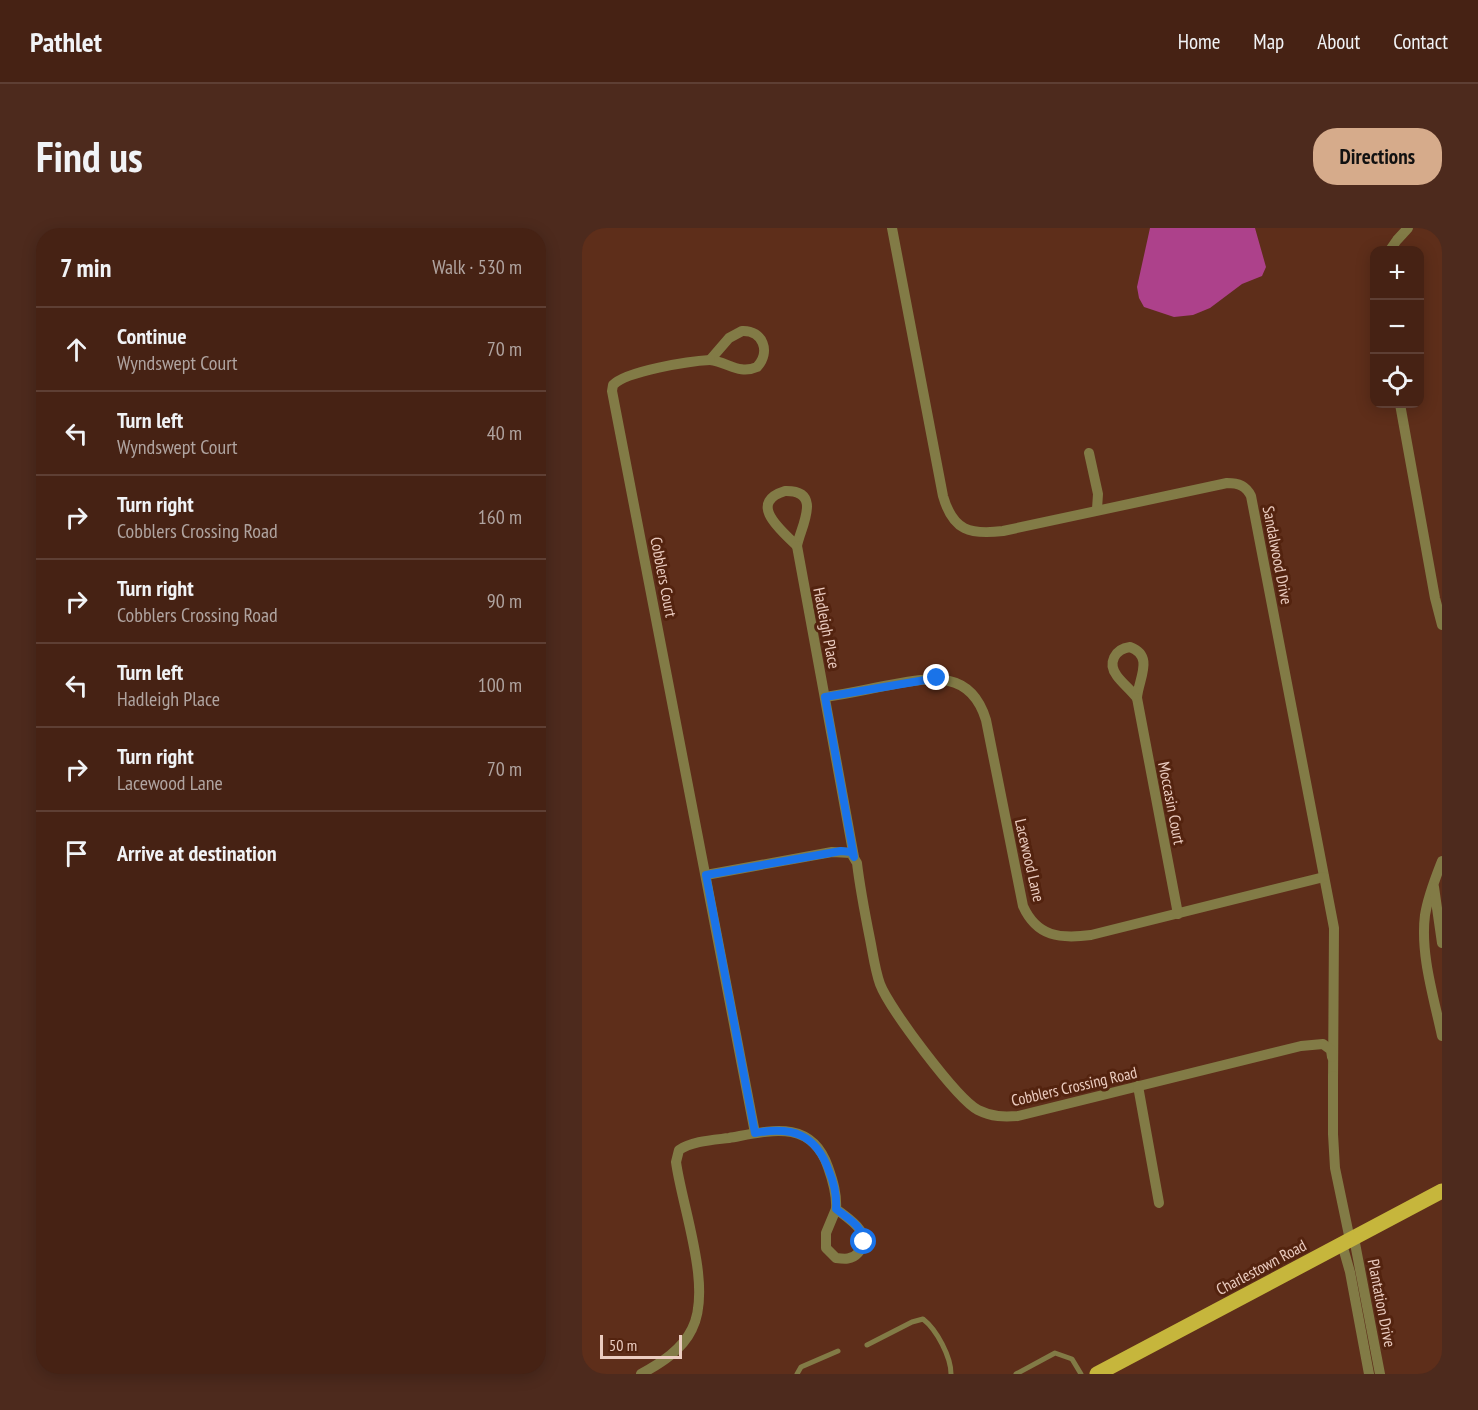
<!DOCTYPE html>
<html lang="en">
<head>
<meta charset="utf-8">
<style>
	body { margin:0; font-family:"PT Sans Narrow",sans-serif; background:#4d2a1d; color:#f1f3f6 }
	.controls { position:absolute; right:18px; top:18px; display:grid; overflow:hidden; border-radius:12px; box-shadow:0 3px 15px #0003 }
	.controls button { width:54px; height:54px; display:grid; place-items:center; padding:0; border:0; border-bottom:2px solid #5e3f34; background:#462214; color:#f1f3f6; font:30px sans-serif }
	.scale { position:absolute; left:18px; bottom:15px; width:82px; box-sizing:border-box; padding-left:6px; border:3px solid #ebccc0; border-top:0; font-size:16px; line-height:21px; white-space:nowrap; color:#ebccc0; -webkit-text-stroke:4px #53230f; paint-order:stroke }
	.stop { position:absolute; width:18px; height:18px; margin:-14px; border:4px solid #1a73e8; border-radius:50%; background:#fff }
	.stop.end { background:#1a73e8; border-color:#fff; box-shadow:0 2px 6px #0008 }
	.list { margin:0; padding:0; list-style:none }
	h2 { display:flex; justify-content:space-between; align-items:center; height:78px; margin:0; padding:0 24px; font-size:26px }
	h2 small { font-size:20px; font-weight:400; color:#b0a4a0 }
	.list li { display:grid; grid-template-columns:39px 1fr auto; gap:18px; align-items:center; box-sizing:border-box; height:84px; padding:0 24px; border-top:2px solid #5e3f34 }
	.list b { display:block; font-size:22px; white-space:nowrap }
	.list p { margin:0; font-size:20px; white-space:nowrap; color:#b0a4a0 }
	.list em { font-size:20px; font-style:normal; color:#b0a4a0 }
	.icon { flex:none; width:33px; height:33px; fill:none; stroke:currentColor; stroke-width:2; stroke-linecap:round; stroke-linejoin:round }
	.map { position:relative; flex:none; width:860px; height:1146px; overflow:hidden; border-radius:24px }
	header { display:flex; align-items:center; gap:36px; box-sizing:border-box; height:84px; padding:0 30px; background:#462214; border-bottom:2px solid #5e3f34 }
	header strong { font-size:28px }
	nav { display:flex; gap:33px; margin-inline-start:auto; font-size:21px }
	.intro { display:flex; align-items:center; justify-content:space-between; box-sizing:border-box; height:144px; padding:0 36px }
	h1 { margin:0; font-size:42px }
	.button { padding:15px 27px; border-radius:24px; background:#d6ab8b; color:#111; font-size:21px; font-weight:700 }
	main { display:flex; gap:36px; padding:0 36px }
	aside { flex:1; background:#462214; border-radius:24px; box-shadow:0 3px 15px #0003 }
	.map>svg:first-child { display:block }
</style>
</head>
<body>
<header>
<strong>Pathlet</strong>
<nav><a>Home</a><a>Map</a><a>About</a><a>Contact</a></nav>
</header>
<div class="intro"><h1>Find us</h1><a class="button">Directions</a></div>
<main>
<aside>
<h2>7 min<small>Walk · 530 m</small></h2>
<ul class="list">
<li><svg class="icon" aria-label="ahead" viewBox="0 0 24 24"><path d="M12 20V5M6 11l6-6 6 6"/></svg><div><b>Continue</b><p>Wyndswept Court</p></div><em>70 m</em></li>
<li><svg class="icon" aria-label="left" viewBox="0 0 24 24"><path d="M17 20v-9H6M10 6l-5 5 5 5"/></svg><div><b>Turn left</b><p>Wyndswept Court</p></div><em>40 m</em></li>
<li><svg class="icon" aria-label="right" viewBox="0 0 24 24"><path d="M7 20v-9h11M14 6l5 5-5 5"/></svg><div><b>Turn right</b><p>Cobblers Crossing Road</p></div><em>160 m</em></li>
<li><svg class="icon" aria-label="right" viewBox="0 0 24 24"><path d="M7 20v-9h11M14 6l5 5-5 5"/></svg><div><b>Turn right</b><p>Cobblers Crossing Road</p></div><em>90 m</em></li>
<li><svg class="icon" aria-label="left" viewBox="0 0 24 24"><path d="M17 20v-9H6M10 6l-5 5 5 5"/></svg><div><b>Turn left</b><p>Hadleigh Place</p></div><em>100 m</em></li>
<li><svg class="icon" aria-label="right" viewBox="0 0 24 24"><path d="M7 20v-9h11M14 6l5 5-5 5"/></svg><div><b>Turn right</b><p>Lacewood Lane</p></div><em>70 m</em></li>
<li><svg class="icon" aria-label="arrive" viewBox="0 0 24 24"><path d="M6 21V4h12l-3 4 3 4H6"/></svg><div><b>Arrive at destination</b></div></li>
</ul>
</aside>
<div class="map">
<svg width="860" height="1146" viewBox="0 0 860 1146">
	<rect width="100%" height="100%" fill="#5e2e1a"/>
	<polygon fill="#ad418b" points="568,0 673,0 684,39 680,48 660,56 628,80 611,87 592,89 562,79 557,70 555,59"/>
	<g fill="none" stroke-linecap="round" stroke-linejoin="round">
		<g stroke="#827b46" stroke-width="5">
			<path d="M285 1117 330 1094 341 1091C355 1102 369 1129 369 1146"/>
			<polyline points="215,1146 219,1139 256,1123"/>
			<polyline points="434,1146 473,1125 490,1131 499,1146"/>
		</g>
		<g stroke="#827b46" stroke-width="10">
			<path d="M310 0 361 268C371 303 388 307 421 303L645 255C657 255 664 258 669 268L752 700 751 855"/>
			<polyline points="808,22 815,12 826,0"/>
			<path d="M160 103C181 102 189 124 175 139 157 147 146 134 128 132L147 110Z"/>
			<path d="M128 132C108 133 44 143 31 157L30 163 173 905"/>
			<polyline points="818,176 853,370 860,397"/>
			<polyline points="507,225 516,266 515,281"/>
			<path d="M203 263C242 262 218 300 215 318 201 304 164 275 203 263Z"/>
			<polyline points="215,318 272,629"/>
			<path d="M548 419C573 428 556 452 555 470 548 461 541 456 535 448 525 435 533 421 548 419Z"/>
			<path d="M243 469C265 466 286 461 308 457 350 449 389 442 404 492L441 678C455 709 478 711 509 707L742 649"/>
			<polyline points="555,470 596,686"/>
			<path d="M860 633C853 651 846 668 843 687 838 726 852 770 860 808"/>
			<path d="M124 647 250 624 269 625 275 635C278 660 283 686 288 711 291 726 293 742 298 756 307 780 375 871 396 882 410 889 422 889 436 888L719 818 741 816 749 822 750 829"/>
			<polyline points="852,659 860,715"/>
			<polyline points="751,848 751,906 753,940 768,1012"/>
			<polyline points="556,858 577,975"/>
			<path d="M254 981C267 991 293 1006 276 1025 270 1032 262 1031 254 1030L244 1020V1005Z"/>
			<polyline points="772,1010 798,1146"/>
			<polyline points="760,1016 768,1044 787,1146"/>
			<path d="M59 1146C79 1135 100 1122 110 1101 131 1060 100 979 94 934L97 922C110 913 131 912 147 910 187 903 229 890 246 939 251 953 255 966 254 981"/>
		</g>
		<polyline stroke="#c6b63c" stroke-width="15" points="515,1146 860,963"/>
	</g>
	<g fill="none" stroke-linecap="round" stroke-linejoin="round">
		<path stroke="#1a73e8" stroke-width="8" d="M282 1014C281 998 265 990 254 981 255 968 252 955 247 943 234 906 210 898 173 905L124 647 259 623 269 624 272 629 243 469 355 450"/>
	</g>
	<g text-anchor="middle" stroke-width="6" stroke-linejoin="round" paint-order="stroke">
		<g font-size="16" fill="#ebccc0" stroke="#53230f">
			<text transform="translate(696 327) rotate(79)" y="6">Sandalwood Drive</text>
			<text transform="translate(82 349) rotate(79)" y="6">Cobblers Court</text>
			<text transform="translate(245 400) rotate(79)" y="6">Hadleigh Place</text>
			<text transform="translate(590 575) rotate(79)" y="6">Moccasin Court</text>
			<text transform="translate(448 632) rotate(77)" y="6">Lacewood Lane</text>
			<text transform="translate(492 858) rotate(-13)" y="6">Cobblers Crossing Road</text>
			<text transform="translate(679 1039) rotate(-28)" y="6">Charlestown Road</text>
			<text transform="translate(800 1075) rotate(79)" y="6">Plantation Drive</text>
		</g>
	</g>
</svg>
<div class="controls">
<button>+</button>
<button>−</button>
<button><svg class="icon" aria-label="locate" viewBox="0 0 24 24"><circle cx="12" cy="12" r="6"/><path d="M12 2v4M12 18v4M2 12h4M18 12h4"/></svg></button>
</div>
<div class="scale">50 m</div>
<div class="stop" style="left:282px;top:1014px"></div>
<div class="stop end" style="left:355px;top:450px"></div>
</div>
</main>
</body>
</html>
